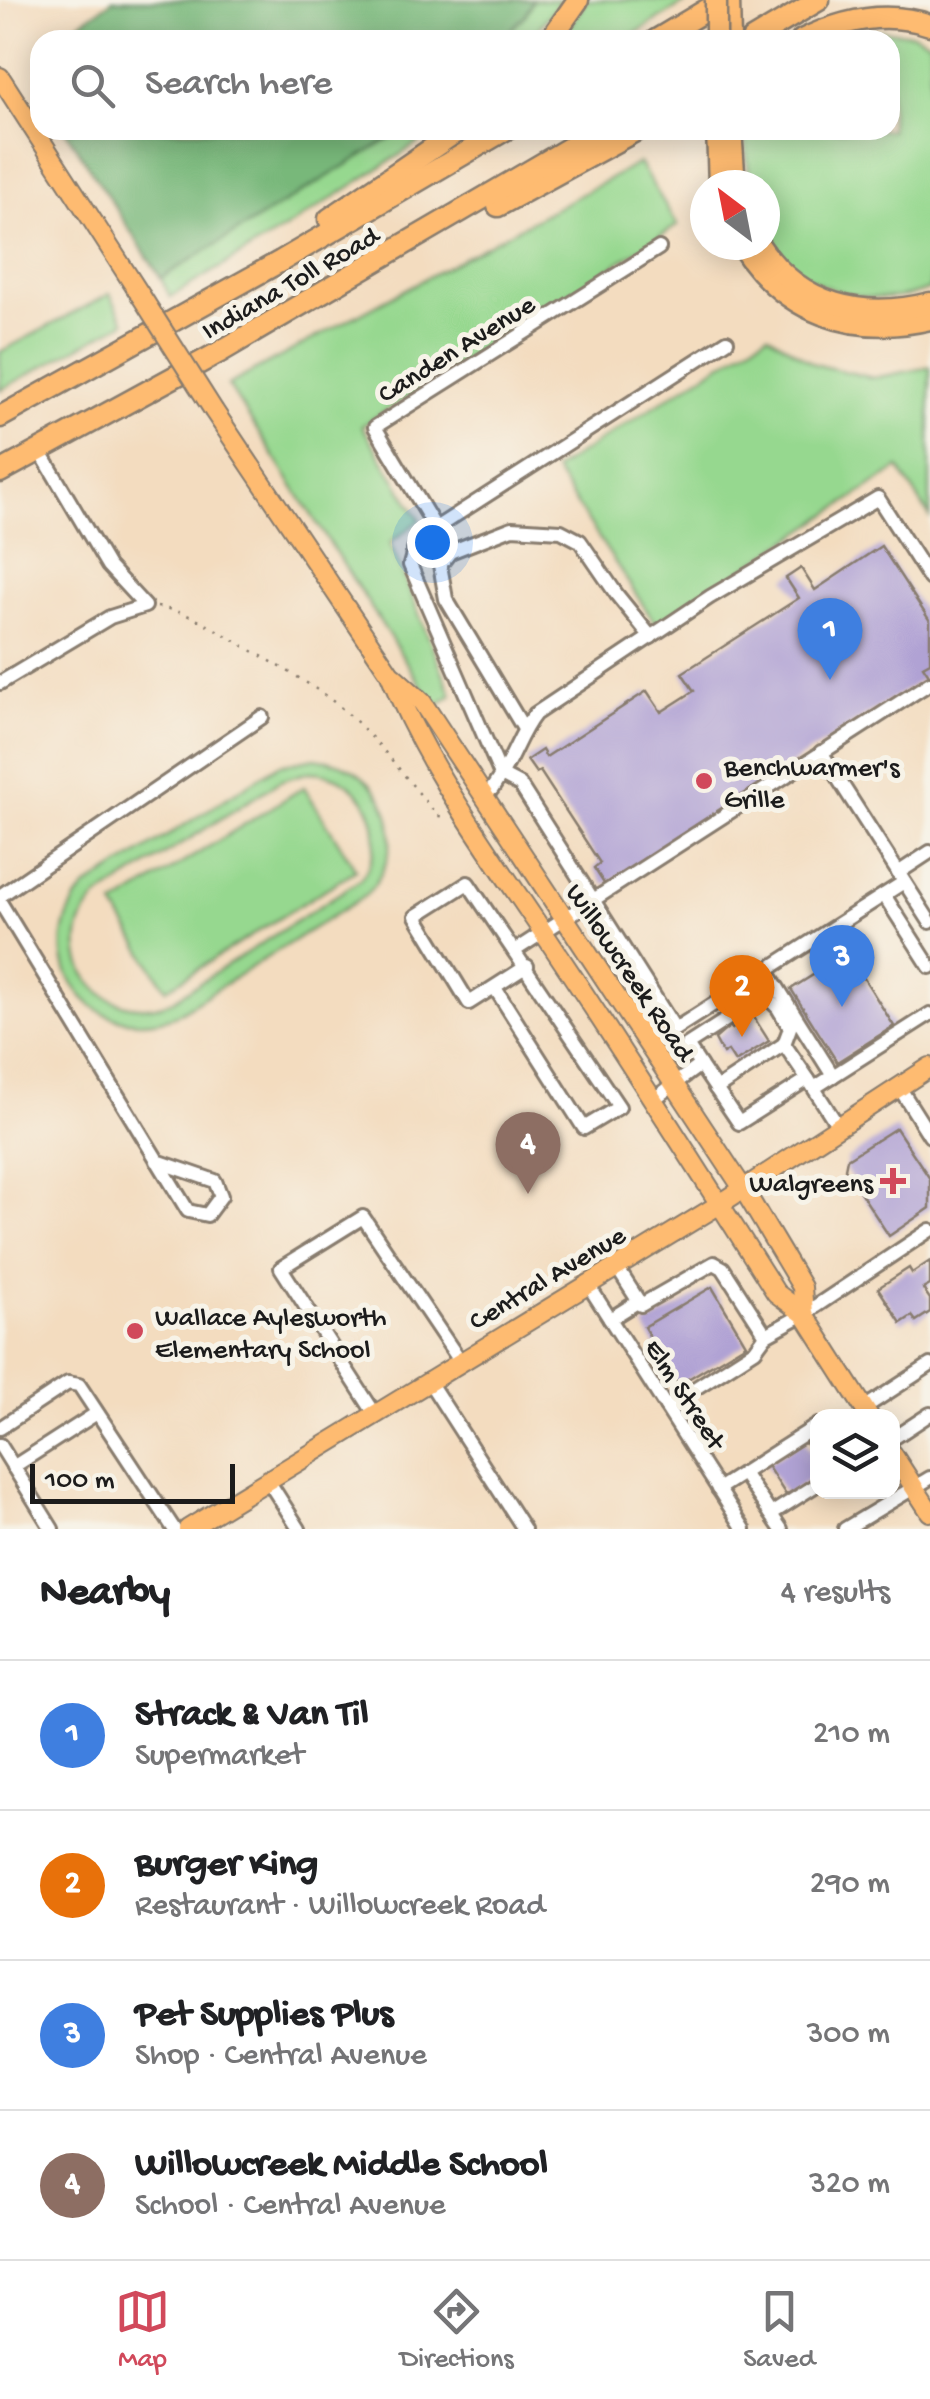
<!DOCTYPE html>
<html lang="en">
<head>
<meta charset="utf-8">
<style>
	body { margin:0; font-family:"Gochi Hand",sans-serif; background:#f6f6f6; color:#202124 }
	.controls { position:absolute; right:30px; bottom:30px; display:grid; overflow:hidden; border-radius:20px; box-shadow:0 5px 25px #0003 }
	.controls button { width:90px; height:90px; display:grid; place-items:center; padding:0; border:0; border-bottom:2px solid #e0e0e0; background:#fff; color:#202124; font:50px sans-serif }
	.compass { position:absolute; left:690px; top:170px; width:90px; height:90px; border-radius:50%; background:#fff; box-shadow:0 5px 25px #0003; rotate:328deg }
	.scale { position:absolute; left:30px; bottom:25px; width:205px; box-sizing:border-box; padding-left:10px; border:5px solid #1c1c1c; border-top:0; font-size:28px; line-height:35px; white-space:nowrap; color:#1c1c1c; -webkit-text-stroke:8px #f7f3e8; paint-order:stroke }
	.you { position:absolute; left:432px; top:542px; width:35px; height:35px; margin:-25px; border:8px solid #fff; border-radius:50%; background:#1a73e8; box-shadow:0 0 0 15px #1a73e833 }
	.badge { display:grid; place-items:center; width:65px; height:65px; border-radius:50%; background:#d1495b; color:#fff; font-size:32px; font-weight:700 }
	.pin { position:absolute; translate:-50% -82px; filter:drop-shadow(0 2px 5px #0008) }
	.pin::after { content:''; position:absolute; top:52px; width:35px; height:30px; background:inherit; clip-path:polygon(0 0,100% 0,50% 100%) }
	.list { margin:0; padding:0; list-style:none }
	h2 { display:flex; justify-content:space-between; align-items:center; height:130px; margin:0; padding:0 40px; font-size:42px }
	h2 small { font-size:32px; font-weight:400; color:#757577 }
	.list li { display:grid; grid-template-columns:65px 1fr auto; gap:30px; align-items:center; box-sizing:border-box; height:150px; padding:0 40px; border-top:2px solid #e0e0e0 }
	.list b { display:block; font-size:38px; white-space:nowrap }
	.list p { margin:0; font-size:32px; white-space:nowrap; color:#757577 }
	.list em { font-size:32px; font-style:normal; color:#757577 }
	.icon { flex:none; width:55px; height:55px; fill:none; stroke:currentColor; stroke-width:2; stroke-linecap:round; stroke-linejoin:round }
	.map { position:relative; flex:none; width:930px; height:1529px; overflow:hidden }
	.search { position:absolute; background:#fff; box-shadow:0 5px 25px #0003; left:30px; right:30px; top:30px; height:110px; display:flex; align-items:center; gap:25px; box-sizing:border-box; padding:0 35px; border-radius:30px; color:#757577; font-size:38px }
	.sheet { height:730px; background:#fff }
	nav { display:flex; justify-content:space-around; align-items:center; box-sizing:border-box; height:140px; border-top:2px solid #e0e0e0; background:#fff; font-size:28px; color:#757577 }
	nav a { display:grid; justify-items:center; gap:5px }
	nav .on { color:#d1495b }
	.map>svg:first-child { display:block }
</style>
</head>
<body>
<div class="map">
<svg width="930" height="1529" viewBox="0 0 930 1529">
	<rect width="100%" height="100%" fill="#f7f3e8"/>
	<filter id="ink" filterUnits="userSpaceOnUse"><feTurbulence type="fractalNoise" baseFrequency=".01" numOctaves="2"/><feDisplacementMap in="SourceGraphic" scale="20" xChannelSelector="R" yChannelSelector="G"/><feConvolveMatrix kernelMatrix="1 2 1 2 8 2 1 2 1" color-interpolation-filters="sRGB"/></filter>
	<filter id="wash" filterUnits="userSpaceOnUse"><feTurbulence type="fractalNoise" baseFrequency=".0048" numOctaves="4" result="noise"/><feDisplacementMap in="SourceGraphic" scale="40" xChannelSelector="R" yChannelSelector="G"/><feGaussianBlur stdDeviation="2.25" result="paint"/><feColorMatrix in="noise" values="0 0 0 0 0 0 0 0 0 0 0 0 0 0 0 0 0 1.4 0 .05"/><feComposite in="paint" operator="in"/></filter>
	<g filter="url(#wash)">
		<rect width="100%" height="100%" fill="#f3dcbf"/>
		<g fill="#96d88f" stroke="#597a56" stroke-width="2.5" fill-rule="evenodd">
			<polygon points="533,0 561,0 529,40 501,40 526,14"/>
			<polygon points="587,0 690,0 624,40 560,40"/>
			<path d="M867 29 914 34 930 42V289C877 312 790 290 767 232 761 219 765 199 765 185H750L744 130H890V40H826Z"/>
			<polygon points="404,130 438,130 288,227 170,297 161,278"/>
			<polygon points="639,163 678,225 362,426 420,520 390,543 452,695 435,707 228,385"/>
			<polygon points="110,294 125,322 0,390 0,352"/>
			<polygon points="768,334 814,364 873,378 930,367 930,517 899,468 657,626 554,470"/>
			<path d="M315 758C388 766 415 841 366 895L174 1016C89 1046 27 956 85 888L279 765ZM309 772C366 773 395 834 360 880L170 1002C101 1028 47 952 97 898L280 781Z"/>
			<polygon points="304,787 356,870 166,989 114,906"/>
		</g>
		<g fill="#78b87a" stroke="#4a6a4b" stroke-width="2.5">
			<polygon points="113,0 533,0 526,14 501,40 55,40"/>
			<polygon points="65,130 404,130 161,278"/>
		</g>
		<g id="blocks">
			<g fill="#b0a2d4">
				<polygon points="881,546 930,621 930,662 923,666 929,675 605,885 594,868 600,863 540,771 536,773 527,760 542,750 546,757 647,691 661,712 694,691 682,673 799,598 786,578 801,568 815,590"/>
				<polygon points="848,953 894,1026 837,1062 791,989"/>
				<polygon points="753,1016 769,1041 735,1062 728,1051 723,1054 715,1039 730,1026 732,1029"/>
				<polygon points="896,1128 930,1179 930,1208 889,1236 845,1169 847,1159"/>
				<polygon points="930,1261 930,1285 923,1289 930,1299 930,1312 916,1321 912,1316 901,1323 878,1288 909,1268 912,1273"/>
				<polygon points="712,1287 746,1344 678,1385 644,1327"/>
				<polygon points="804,1440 818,1462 818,1474 786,1495 766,1464"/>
			</g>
		</g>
	</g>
	<g filter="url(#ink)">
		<use href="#blocks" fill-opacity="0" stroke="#887c6e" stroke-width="2.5"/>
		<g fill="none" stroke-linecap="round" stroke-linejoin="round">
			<g stroke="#887c6e" stroke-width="18">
				<g id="minor">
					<polyline points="450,552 512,528 561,531 580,541 617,595 651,637"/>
					<polyline points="0,683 110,617 145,606 108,566 40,451"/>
					<polyline points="524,729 446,599 440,565 450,552 375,427 659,248"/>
					<polyline points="821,752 930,922"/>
					<polyline points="481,795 492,789 501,775 410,565 417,540 727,341"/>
					<polyline points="898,873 930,852"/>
					<path d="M904 882 675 1029 520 785 501 775C514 755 520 733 535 714L710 597 878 498 930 579"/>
					<polyline points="884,895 930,967"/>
					<polyline points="0,896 262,717"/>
					<polyline points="0,902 188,1211 207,1215 221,1196 215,1181 157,1161"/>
					<polyline points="514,951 930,683"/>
					<polyline points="767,971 833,1076"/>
					<polyline points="495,988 584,1128 619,1107 468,883 416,916 469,1003 527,966"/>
					<polyline points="784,1044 808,1079"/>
					<polyline points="700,1065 687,1045 757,1000 770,1000 778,1008 790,1028 784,1044 716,1089"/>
					<polyline points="899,1087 930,1136"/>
					<polyline points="814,1088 930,1014"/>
					<polyline points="654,1099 700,1065 739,1123 808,1079 838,1126"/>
					<polyline points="616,1266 641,1305 714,1263 723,1268 766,1335 804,1314 930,1230"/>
					<polyline points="587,1283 744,1529"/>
					<polyline points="610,1319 639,1301"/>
					<polyline points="428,1380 524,1529"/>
					<polyline points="666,1407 755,1350 766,1335"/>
					<polyline points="864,1408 930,1365"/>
					<polyline points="375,1414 281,1268 363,1217 460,1361"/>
					<polyline points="0,1428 68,1383 79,1385 174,1529"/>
					<polyline points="892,1439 930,1414"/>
					<polyline points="0,1445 52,1529"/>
					<polyline points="13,1467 97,1413"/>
					<polyline points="743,1473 781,1529"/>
					<polyline points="269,1482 299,1529"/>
					<polyline points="718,1489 818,1425"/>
					<polyline points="771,1514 818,1484"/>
					<polyline points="845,1529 930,1478"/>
				</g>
			</g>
			<g stroke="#887c6e" stroke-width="22">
				<g id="major">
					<polyline points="0,77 141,296"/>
					<path d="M214 411 389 672C429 774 497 862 557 953 632 1065 704 1179 776 1293L804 1314 869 1416"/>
					<polyline points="393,676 422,702 744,1190 802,1287 804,1314"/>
					<polyline points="892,1453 930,1512"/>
					<polyline points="188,1529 720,1204 930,1067"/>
				</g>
			</g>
			<g stroke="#887c6e" stroke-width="25">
				<g id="highway">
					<polyline points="729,0 730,40"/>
					<polyline points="550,40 578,0"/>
					<polyline points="656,40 723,0"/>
					<polyline points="752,40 819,0"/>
					<path d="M802 40C842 20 886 10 930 25"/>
					<polyline points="717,130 719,185"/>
					<polyline points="731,130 735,185"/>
					<polyline points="498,206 637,130"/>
					<polyline points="329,219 459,130"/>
					<path d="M741 245C784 313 853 337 930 319"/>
					<path d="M759 245C800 306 863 320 930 303"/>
					<polyline points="0,417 281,261 505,130"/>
					<polyline points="0,472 218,353 600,130"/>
				</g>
			</g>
			<path stroke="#887c6e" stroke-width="2.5" stroke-dasharray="2.5 8" stroke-linecap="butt" d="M157 607C188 611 215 629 242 645 277 665 315 685 346 712 380 742 408 781 438 816L448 817"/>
			<use href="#minor" stroke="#fff" stroke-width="12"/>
			<use href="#major" stroke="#febb71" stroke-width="18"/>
			<use href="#highway" stroke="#febb71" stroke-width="20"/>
			<g stroke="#887c6e" stroke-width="22" stroke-linecap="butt">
				<polyline id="major-bridge" points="141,296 214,411"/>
			</g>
			<g stroke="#887c6e" stroke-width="25" stroke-linecap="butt">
				<polyline id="highway-bridge" points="716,0 716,40"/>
			</g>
			<use href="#major-bridge" stroke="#febb71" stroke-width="18"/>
			<use href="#highway-bridge" stroke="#febb71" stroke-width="20"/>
		</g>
	</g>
	<g fill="#d1495b" stroke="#f7f3e8" stroke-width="4">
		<circle cx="704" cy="781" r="10"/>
		<path d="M888 1166h10v10h10v10h-10v10h-10v-10h-10v-10h10z"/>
		<circle cx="135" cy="1331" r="10"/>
	</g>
	<g text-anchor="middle" stroke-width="10" stroke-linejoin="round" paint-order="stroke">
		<g font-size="28" fill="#1c1c1c" stroke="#f7f3e8">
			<text transform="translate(289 281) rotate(-30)" y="10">Indiana Toll Road</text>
			<text transform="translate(455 347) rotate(-32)" y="10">Canden Avenue</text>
			<text transform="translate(632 971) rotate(56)" y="10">Willowcreek Road</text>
			<text transform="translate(546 1276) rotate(-31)" y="10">Central Avenue</text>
			<text transform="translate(687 1393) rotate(57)" y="10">Elm Street</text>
		</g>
		<g font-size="28" fill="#1c1c1c" stroke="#f7f3e8" text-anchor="start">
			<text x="724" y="775">Benchwarmer's<tspan x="724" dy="32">Grille</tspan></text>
			<text x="873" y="1191" text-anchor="end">Walgreens</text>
			<text x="155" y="1325">Wallace Aylesworth<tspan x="155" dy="32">Elementary School</tspan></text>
		</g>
	</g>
</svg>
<div class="controls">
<button><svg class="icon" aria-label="layers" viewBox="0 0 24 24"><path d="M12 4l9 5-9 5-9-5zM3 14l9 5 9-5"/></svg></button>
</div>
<svg class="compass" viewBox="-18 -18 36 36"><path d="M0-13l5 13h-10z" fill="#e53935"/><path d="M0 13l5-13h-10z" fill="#757577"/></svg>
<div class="scale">100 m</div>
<div class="you"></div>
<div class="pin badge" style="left:830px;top:680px;background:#3f7fe0">1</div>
<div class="pin badge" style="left:742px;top:1037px;background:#e8710a">2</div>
<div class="pin badge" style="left:842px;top:1007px;background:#3f7fe0">3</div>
<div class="pin badge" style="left:528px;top:1194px;background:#8d6e63">4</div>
<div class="search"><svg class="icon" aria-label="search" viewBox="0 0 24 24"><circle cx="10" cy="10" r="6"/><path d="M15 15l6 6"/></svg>Search here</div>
</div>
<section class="sheet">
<h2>Nearby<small>4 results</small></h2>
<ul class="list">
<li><span class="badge" style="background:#3f7fe0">1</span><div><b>Strack &amp; Van Til</b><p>Supermarket</p></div><em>210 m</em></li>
<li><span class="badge" style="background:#e8710a">2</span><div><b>Burger King</b><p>Restaurant · Willowcreek Road</p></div><em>290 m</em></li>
<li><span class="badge" style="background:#3f7fe0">3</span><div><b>Pet Supplies Plus</b><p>Shop · Central Avenue</p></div><em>300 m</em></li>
<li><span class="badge" style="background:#8d6e63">4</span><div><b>Willowcreek Middle School</b><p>School · Central Avenue</p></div><em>320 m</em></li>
</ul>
</section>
<nav>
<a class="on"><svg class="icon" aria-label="map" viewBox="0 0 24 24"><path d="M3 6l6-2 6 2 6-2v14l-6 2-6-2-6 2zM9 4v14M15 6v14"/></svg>Map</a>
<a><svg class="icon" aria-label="directions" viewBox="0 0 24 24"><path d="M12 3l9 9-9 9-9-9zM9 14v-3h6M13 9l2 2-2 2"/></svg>Directions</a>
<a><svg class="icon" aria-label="saved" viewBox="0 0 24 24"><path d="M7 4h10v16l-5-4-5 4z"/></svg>Saved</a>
</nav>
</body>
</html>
